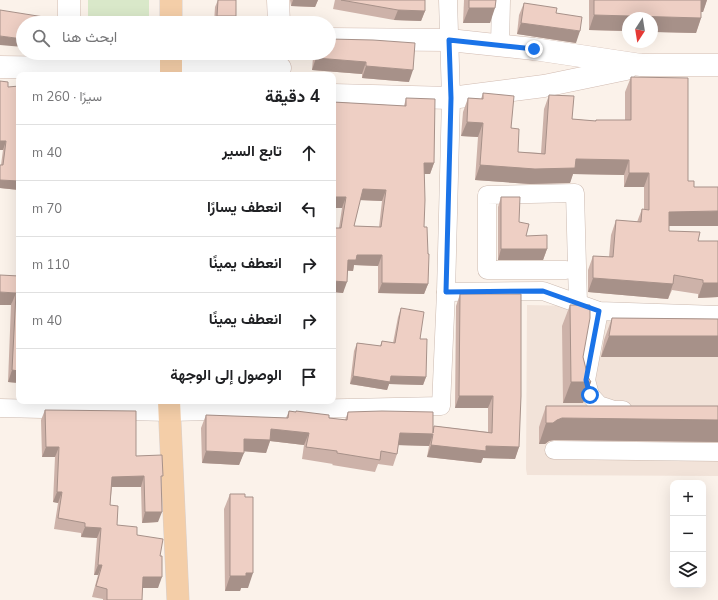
<!DOCTYPE html>
<html lang="ar">
<head>
<meta charset="utf-8">
<style>
	body { margin:0; font-family:"Nunito Sans",Vazirmatn,sans-serif; background:#f6f6f6; color:#202124; direction:rtl }
	.controls { position:absolute; right:12px; bottom:12px; display:grid; overflow:hidden; border-radius:8px; box-shadow:0 4px 16px #0002 }
	.controls button { width:36px; height:36px; display:grid; place-items:center; padding:0; border:0; border-bottom:1px solid #e0e0e0; background:#fff; color:#202124; font:20px sans-serif }
	.compass { position:absolute; left:622px; top:12px; width:36px; height:36px; border-radius:50%; background:#fff; box-shadow:0 4px 16px #0002; rotate:192deg }
	.stop { position:absolute; width:12px; height:12px; margin:-9px; border:3px solid #1a73e8; border-radius:50%; background:#fff }
	.stop.end { background:#1a73e8; border-color:#fff; box-shadow:0 1px 4px #0008 }
	.list { margin:0; padding:0; list-style:none }
	h2 { display:flex; justify-content:space-between; align-items:center; height:52px; margin:0; padding:0 16px; font-size:17px }
	h2 small { font-size:13px; font-weight:400; color:#757577 }
	.list li { display:grid; grid-template-columns:26px 1fr auto; gap:12px; align-items:center; box-sizing:border-box; height:56px; padding:0 16px; border-top:1px solid #e0e0e0 }
	.list b { display:block; font-size:15px; white-space:nowrap }
	.list em { font-size:13px; font-style:normal; color:#757577 }
	.icon { flex:none; width:22px; height:22px; fill:none; stroke:currentColor; stroke-width:2; stroke-linecap:round; stroke-linejoin:round }
	.map { position:relative; flex:none; width:718px; height:600px; overflow:hidden; direction:ltr }
	.search { position:absolute; background:#fff; box-shadow:0 4px 16px #0002; left:16px; top:16px; width:320px; height:44px; display:flex; align-items:center; gap:10px; box-sizing:border-box; padding:0 14px; border-radius:22px; color:#757577; font-size:15px }
	.panel { position:absolute; background:#fff; box-shadow:0 4px 16px #0002; left:16px; top:72px; width:320px; height:332px; border-radius:8px; direction:rtl }
	.map>svg:first-child { display:block }
</style>
</head>
<body>
<div class="map">
<svg width="718" height="600" viewBox="0 0 718 600">
	<rect width="100%" height="100%" fill="#fbf2ea"/>
	<polygon fill="#f2e3d9" points="527,305 718,309 718,476 527,475 526,469"/>
	<rect fill="#d9e8c9" x="88" y="0" width="61" height="23"/>
	<g fill="none" stroke-linecap="round" stroke-linejoin="round">
		<g stroke="#ccbab0" stroke-width="19">
			<g id="minor">
				<polyline points="500,45 501,0"/>
				<polyline points="566,270 487,270 487,195 575,193 578,303"/>
				<polyline points="446,292 543,291 599,311 718,315"/>
				<polyline points="599,311 586,380 590,395 599,405 614,410 623,410"/>
				<polyline points="0,408 169,412 441,406 446,292 451,98 448,0"/>
				<polyline points="554,450 718,452"/>
			</g>
		</g>
		<g stroke="#d1bbb1" stroke-width="23">
			<g id="secondary">
				<polyline points="278,0 279,23"/>
				<polyline points="69,23 69,0"/>
				<polyline points="329,39 449,40 534,49 641,65 718,65"/>
				<polyline points="0,67 68,68 280,68"/>
				<polyline points="333,95 451,98 544,86 626,69"/>
			</g>
		</g>
		<g stroke="#d8d0ce" stroke-width="23">
			<g id="primary">
				<polyline points="171,23 171,0"/>
				<polyline points="171,75 171,53"/>
				<polyline points="169,401 178,600"/>
			</g>
		</g>
		<use href="#minor" stroke="#fff" stroke-width="18"/>
		<use href="#secondary" stroke="#fff" stroke-width="22"/>
		<use href="#primary" stroke="#f4cea8" stroke-width="22"/>
	</g>
	<g fill="#cdb2a9" fill-rule="evenodd">
		<polygon points="218,0 236,16 233,23 214,23 215,7"/>
		<polygon points="290,0 318,0 315,7 291,6"/>
		<polygon points="335,0 425,0 425,11 421,21 394,20 333,9"/>
		<polygon points="464,0 496,0 490,23 463,23"/>
		<polygon points="589,0 707,0 703,12 701,12 701,18 696,33 589,30"/>
		<polygon points="524,3 556,13 576,43 517,34 519,15"/>
		<polygon points="330,39 409,82 362,78 362,74 312,70 313,57 314,53 329,53 329,43"/>
		<polygon points="631,77 688,181 694,187 718,226 669,226 669,231 698,241 718,241 718,297 698,298 698,294 672,290 668,299 588,292 588,270 593,256 609,257 611,235 616,220 637,222 642,209 644,209 644,187 624,187 624,175 573,174 570,183 530,184 475,180 478,137 461,136 463,112 468,98 481,99 483,93 511,128 518,152 541,153 544,109 549,95 572,119 595,121 596,120 625,120 625,92"/>
		<polygon points="0,81 8,87 19,190 0,188 0,165 1,165 3,150 0,150"/>
		<path d="M406 98 434 163 430 174H424V227L428 284 424 294 378 293V266L354 265 353 271H347L343 293 333 292V228H339L342 208H333V102L404 106ZM360 200 382 201 379 227 354 226Z"/>
		<polygon points="19,192 19,208 17,208"/>
		<polygon points="501,197 519,222 526,236 547,249 543,260 498,260 498,207"/>
		<polygon points="19,258 19,383 8,382 11,305 17,276 18,261"/>
		<polygon points="460,294 519,447 515,459 483,458 481,463 427,457 429,446 398,445 397,454 393,466 378,464 375,472 332,465 333,464 302,459 304,445 270,441 266,453 244,451 239,465 202,463 201,428 206,415 286,418 289,411 329,418 345,420 348,412 433,430 434,426 488,432 488,408 455,408 456,306"/>
		<polygon points="570,305 588,377 591,382 583,403 563,403 562,326"/>
		<polygon points="401,308 420,339 426,377 423,385 389,384 387,390 350,384 354,351 357,343 380,346 382,341 393,343 398,317"/>
		<polygon points="612,318 718,319 601,357 604,340"/>
		<polygon points="546,406 718,406 718,442 554,440 549,441 545,444 539,444 539,427"/>
		<polygon points="45,410 136,456 161,481 158,522 142,523 141,487 112,487 110,505 117,525 137,535 160,556 158,588 142,588 142,600 103,600 103,599 92,597 98,575 94,575 97,538 81,537 81,533 54,529 58,503 53,502 55,457 42,457 41,420"/>
		<polygon points="230,494 248,588 241,588 240,591 225,591 224,509"/>
	</g>
	<g fill="#a79189">
		<polygon points="293,0 318,0 315,7 291,6"/>
		<polygon points="700,0 707,0 703,12 696,12"/>
		<polygon points="469,8 495,8 490,23 463,23"/>
		<polygon points="398,10 425,11 421,21 394,20"/>
		<polygon points="594,15 701,18 696,33 652,32 652,18 628,18 628,31 589,30"/>
		<polygon points="217,16 236,16 233,23 215,23"/>
		<polygon points="521,23 580,31 576,43 517,34"/>
		<polygon points="0,36 23,39 23,47 0,45"/>
		<polygon points="316,58 366,62 362,74 312,70"/>
		<polygon points="366,66 413,70 409,82 362,78"/>
		<polygon points="467,122 483,123 478,137 461,136"/>
		<polygon points="0,141 6,141 3,150 0,150"/>
		<polygon points="576,159 629,160 624,175 573,174 570,183 530,184 475,180 480,165"/>
		<polygon points="424,163 434,163 430,174 420,174"/>
		<polygon points="629,173 649,173 644,187 624,187"/>
		<polygon points="0,180 19,181 19,190 0,188"/>
		<polygon points="363,189 386,190 382,201 359,200"/>
		<polygon points="333,197 346,197 342,208 333,208"/>
		<polygon points="19,203 19,208 17,208"/>
		<polygon points="718,211 718,226 664,226 669,212"/>
		<polygon points="501,249 547,249 543,260 498,260"/>
		<polygon points="357,255 382,255 378,266 354,265 353,271 344,270 348,260"/>
		<polygon points="593,278 673,284 668,299 588,292"/>
		<polygon points="333,281 347,282 343,293 333,292"/>
		<polygon points="382,283 428,284 424,294 378,293"/>
		<polygon points="703,283 718,283 718,297 698,298"/>
		<polygon points="0,292 16,293 11,305 0,305"/>
		<polygon points="609,336 718,336 718,357 601,357"/>
		<polygon points="12,370 19,371 19,383 8,382"/>
		<polygon points="353,376 391,376 426,377 423,385 389,384 387,390 350,384"/>
		<polygon points="571,382 591,382 583,403 563,403"/>
		<polygon points="459,396 493,396 488,408 455,408"/>
		<polygon points="562,418 718,420 718,442 554,440 549,441 545,444 539,444 546,423"/>
		<polygon points="271,429 309,433 304,445 270,441 266,453 240,451 244,439"/>
		<polygon points="400,433 433,434 429,446 396,445"/>
		<polygon points="431,445 486,446 519,447 515,459 483,458 481,463 427,457"/>
		<polygon points="46,447 59,447 55,457 42,457"/>
		<polygon points="206,451 244,453 239,465 202,463"/>
		<polygon points="144,476 141,487 109,487 112,477"/>
		<polygon points="57,492 62,492 58,503 53,502"/>
		<polygon points="145,512 162,512 158,522 142,523"/>
		<polygon points="85,527 101,528 97,538 81,537"/>
		<polygon points="98,565 102,565 98,575 94,575"/>
		<polygon points="246,573 253,573 248,588 241,588 240,591 225,591 230,576"/>
		<polygon points="143,577 162,577 158,588 139,588"/>
	</g>
	<g fill="#eecfc4" stroke="#a79189" fill-rule="evenodd">
		<polygon points="218,0 236,0 236,16 217,16"/>
		<polygon points="341,0 425,0 425,11 398,10"/>
		<polygon points="469,0 496,0 495,8 469,8"/>
		<polygon points="594,0 701,0 701,18 594,15"/>
		<polygon points="524,3 557,8 556,13 582,17 580,31 521,23"/>
		<polygon points="0,10 44,17 43,23 23,23 23,39 0,36"/>
		<polygon points="330,39 373,40 415,43 413,70 366,66 366,62 316,58 317,53 329,53 329,46"/>
		<polygon points="631,77 688,78 688,181 694,181 694,187 718,187 718,211 669,212 669,231 700,232 698,241 718,241 718,283 703,283 703,280 674,275 673,284 593,278 593,256 613,257 616,220 641,222 642,209 649,210 649,173 629,173 629,160 576,159 575,168 535,169 480,165 483,123 467,122 468,98 483,99 483,93 514,96 511,128 519,129 518,152 545,154 549,95 574,96 572,119 596,121 596,120 631,120"/>
		<polygon points="0,81 8,82 8,87 19,86 19,181 0,180 0,165 3,165 6,141 0,141"/>
		<path d="M406 98 435 99 434 163H424L425 200 424 227H427L428 254H429L428 284 382 283V255H357L356 260H348L347 282 333 281V228H341L346 197H333V102L406 106ZM363 189 386 190 381 227 354 226Z"/>
		<polygon points="501,197 520,197 519,222 529,224 526,236 547,235 547,249 501,249"/>
		<polygon points="0,275 19,276 19,371 12,370 16,293 0,292"/>
		<polygon points="460,294 521,294 521,396 519,447 486,446 486,451 431,445 433,434 400,433 397,454 381,451 380,460 337,453 337,451 306,447 309,433 271,429 270,440 244,439 244,453 206,451 206,415 288,418 289,411 296,412 296,411 329,415 329,418 347,420 348,412 382,411 433,412 433,433 434,426 492,433 493,396 459,396"/>
		<polygon points="333,295 334,295 333,318"/>
		<polygon points="570,305 590,305 590,318 583,357 588,377 591,382 571,382"/>
		<polygon points="401,308 424,312 420,339 427,339 426,377 391,376 390,382 353,376 357,343 381,346 382,341 395,343"/>
		<polygon points="612,318 718,319 718,336 609,336"/>
		<polygon points="546,406 718,406 718,420 562,418 557,420 553,423 546,423"/>
		<polygon points="45,410 136,411 136,456 162,455 163,476 161,476 162,512 145,512 144,476 112,477 110,505 118,506 117,525 137,527 137,535 163,539 160,556 162,556 162,577 143,577 142,600 107,600 107,589 96,586 102,565 98,565 101,528 85,527 85,523 58,518 62,492 57,492 59,447 46,447"/>
		<polygon points="230,494 245,494 245,497 253,497 253,573 246,573 246,576 230,576"/>
	</g>
	<g fill="none" stroke-linecap="round" stroke-linejoin="round">
		<polyline stroke="#1a73e8" stroke-width="5" points="534,49 449,40 451,98 446,292 543,291 599,311 586,380 590,395"/>
	</g>
</svg>
<div class="controls">
<button>+</button>
<button>−</button>
<button><svg class="icon" aria-label="layers" viewBox="0 0 24 24"><path d="M12 4l9 5-9 5-9-5zM3 14l9 5 9-5"/></svg></button>
</div>
<svg class="compass" viewBox="-18 -18 36 36"><path d="M0-13l5 13h-10z" fill="#e53935"/><path d="M0 13l5-13h-10z" fill="#757577"/></svg>
<div class="stop" style="left:590px;top:395px"></div>
<div class="stop end" style="left:534px;top:49px"></div>
<div class="search"><svg class="icon" aria-label="search" viewBox="0 0 24 24"><circle cx="10" cy="10" r="6"/><path d="M15 15l6 6"/></svg>ابحث هنا</div>
<section class="panel">
<h2>4 دقيقة<small>سيرًا · 260 m</small></h2>
<ul class="list">
<li><svg class="icon" aria-label="ahead" viewBox="0 0 24 24"><path d="M12 20V5M6 11l6-6 6 6"/></svg><div><b>تابع السير</b></div><em>40 m</em></li>
<li><svg class="icon" aria-label="left" viewBox="0 0 24 24"><path d="M17 20v-9H6M10 6l-5 5 5 5"/></svg><div><b>انعطف يسارًا</b></div><em>70 m</em></li>
<li><svg class="icon" aria-label="right" viewBox="0 0 24 24"><path d="M7 20v-9h11M14 6l5 5-5 5"/></svg><div><b>انعطف يمينًا</b></div><em>110 m</em></li>
<li><svg class="icon" aria-label="right" viewBox="0 0 24 24"><path d="M7 20v-9h11M14 6l5 5-5 5"/></svg><div><b>انعطف يمينًا</b></div><em>40 m</em></li>
<li><svg class="icon" aria-label="arrive" viewBox="0 0 24 24"><path d="M6 21V4h12l-3 4 3 4H6"/></svg><div><b>الوصول إلى الوجهة</b></div></li>
</ul>
</section>
</div>
</body>
</html>
